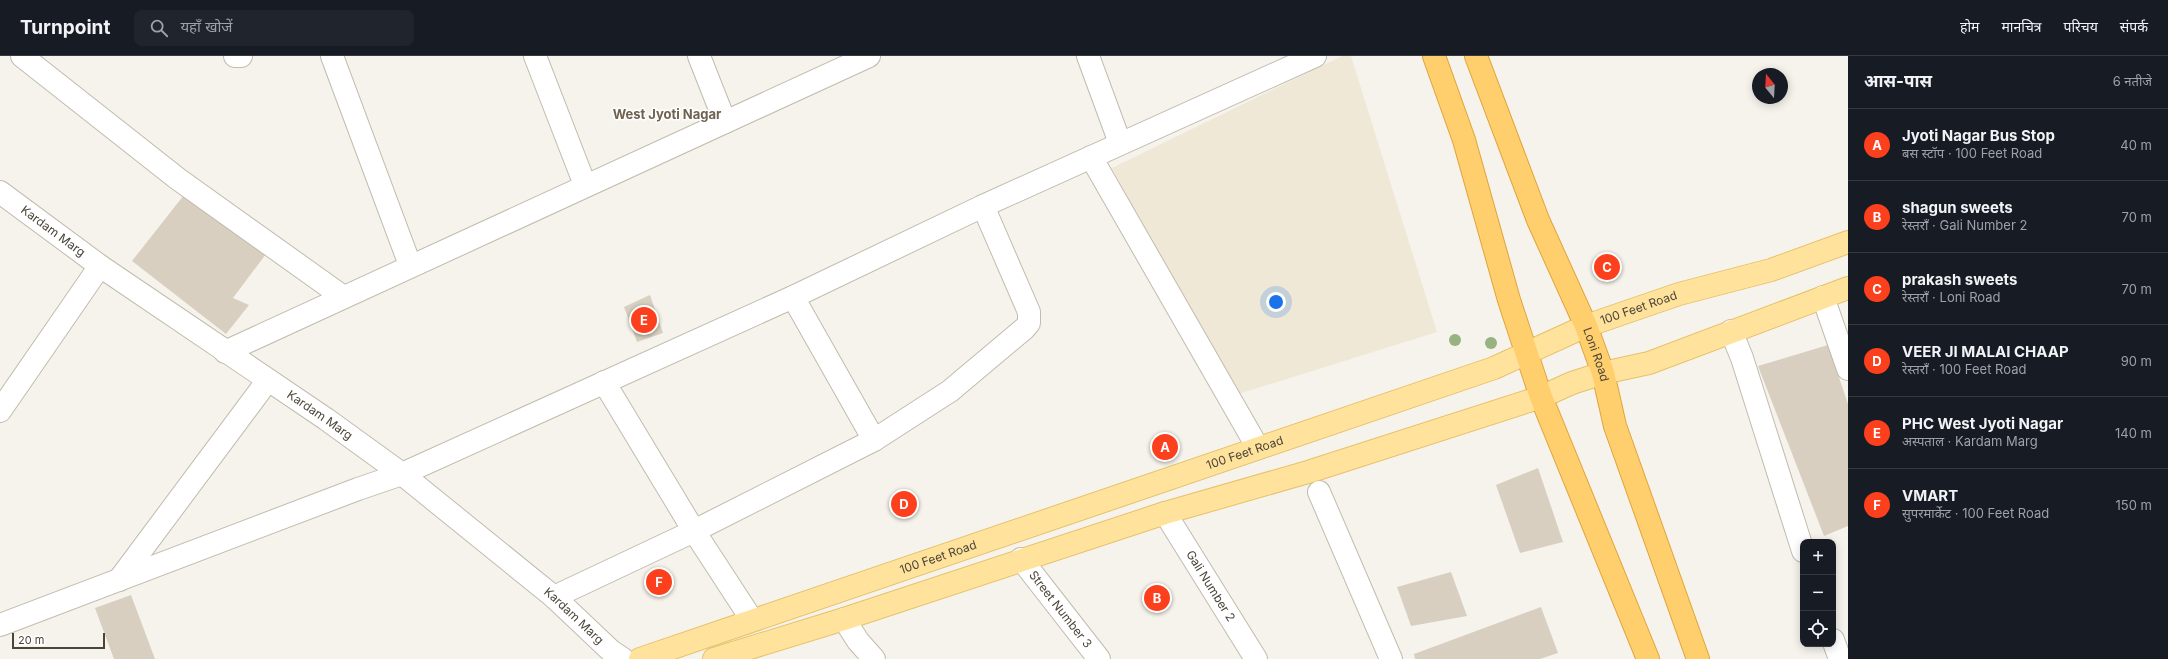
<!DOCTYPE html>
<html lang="hi">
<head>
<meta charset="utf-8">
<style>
	body { margin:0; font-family:Inter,"Noto Sans Devanagari",sans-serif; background:#20242c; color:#f1f3f6 }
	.controls { position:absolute; right:12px; bottom:12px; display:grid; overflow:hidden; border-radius:8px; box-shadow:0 2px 10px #0003 }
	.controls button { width:36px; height:36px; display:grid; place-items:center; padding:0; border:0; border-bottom:1px solid #363941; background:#171b24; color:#f1f3f6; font:20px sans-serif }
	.compass { position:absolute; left:1752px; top:12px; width:36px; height:36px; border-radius:50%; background:#171b24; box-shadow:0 2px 10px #0003; rotate:342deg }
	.scale { position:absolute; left:12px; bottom:10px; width:93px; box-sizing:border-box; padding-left:4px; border:2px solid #4b4439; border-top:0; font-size:11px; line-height:14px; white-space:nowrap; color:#4b4439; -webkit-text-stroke:3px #fff; paint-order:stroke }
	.you { position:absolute; left:1276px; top:246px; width:14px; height:14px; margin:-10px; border:3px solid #fff; border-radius:50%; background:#1a73e8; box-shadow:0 0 0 6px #1a73e833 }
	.badge { display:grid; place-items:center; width:26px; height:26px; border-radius:50%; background:#fc3f1d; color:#fff; font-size:13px; font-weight:700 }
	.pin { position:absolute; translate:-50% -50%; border:2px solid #fff; box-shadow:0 1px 4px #0006 }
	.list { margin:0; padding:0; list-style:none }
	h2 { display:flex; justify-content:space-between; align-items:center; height:52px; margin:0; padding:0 16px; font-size:17px }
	h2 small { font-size:13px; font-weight:400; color:#9ea1a6 }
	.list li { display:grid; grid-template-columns:26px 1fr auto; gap:12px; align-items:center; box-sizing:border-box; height:72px; padding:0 16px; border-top:1px solid #363941 }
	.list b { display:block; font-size:15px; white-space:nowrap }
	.list p { margin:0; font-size:13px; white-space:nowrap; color:#9ea1a6 }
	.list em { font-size:13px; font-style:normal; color:#9ea1a6 }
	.icon { flex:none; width:22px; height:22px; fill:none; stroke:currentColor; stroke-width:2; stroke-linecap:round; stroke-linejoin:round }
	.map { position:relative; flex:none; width:1848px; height:603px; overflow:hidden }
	header { display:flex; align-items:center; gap:24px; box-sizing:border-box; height:56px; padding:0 20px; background:#171b24; border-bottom:1px solid #363941 }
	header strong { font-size:19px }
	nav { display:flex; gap:22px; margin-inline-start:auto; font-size:14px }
	.search { width:280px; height:36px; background:#20242c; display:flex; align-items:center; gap:10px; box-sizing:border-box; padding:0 14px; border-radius:8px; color:#9ea1a6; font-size:15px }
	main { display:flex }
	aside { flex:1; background:#171b24 }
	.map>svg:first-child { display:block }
</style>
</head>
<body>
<header>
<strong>Turnpoint</strong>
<div class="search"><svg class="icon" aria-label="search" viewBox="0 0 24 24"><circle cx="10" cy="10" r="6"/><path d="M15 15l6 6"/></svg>यहाँ खोजें</div>
<nav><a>होम</a><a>मानचित्र</a><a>परिचय</a><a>संपर्क</a></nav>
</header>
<main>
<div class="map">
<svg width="1848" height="603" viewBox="0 0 1848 603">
	<rect width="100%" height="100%" fill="#f6f3ec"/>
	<polygon fill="#efe8d6" points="1342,0 1351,0 1437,276 1232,340 1112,112"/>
	<g fill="#d8cfc1">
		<polygon points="184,139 266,198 233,242 249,249 226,278 132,205"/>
		<polygon points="650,239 663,277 637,286 624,251"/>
		<polygon points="1828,289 1848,348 1848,470 1824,480 1758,310"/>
		<polygon points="1538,412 1563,486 1520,497 1496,429"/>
		<polygon points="1451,516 1467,560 1411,570 1397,531"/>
		<polygon points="131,539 155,603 114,603 95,552"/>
		<polygon points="1541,551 1558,597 1540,603 1415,603 1414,598"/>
	</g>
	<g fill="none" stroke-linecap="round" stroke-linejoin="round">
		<g stroke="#c2bbae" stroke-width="24">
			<g id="minor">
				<polyline points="22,0 178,123 342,240"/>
				<polyline points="235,0 241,0"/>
				<polyline points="332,0 410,209"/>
				<polyline points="535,0 585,129"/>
				<polyline points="699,0 725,66"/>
				<polyline points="1088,0 1120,87"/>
				<polyline points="1091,101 1258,392"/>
				<path id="s1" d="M0 136 100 210 326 363 402 418 554 541 611 595 623 603"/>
				<polyline points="793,241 874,384"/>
				<polyline points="1823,241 1848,313"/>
				<polyline points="1731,275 1742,302 1803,495"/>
				<polyline points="225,296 869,0"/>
				<polyline points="604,326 694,475 752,564"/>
				<polyline points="0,355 100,210"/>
				<polyline points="1319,436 1391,603"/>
				<path id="s2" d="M1165 457 1256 603"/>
				<path id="s3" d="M1021 503 1099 603"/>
				<polyline points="119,524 268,324"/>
				<polyline points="554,541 694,475 874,384 950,335 1025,272 1029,267 1029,256 983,150"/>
				<polyline points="844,563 858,585 874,603"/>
				<polyline points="0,569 358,433 402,418 793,241 983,150 1315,0"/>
				<polyline points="1833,584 1840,603"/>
			</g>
		</g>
		<g stroke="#e6c16a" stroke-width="24">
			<g id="major">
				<path id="s4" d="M640 603 1494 312 1586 270 1679 238 1771 214 1848 186"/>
				<polyline points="714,603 844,563 1165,457 1308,416 1541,341 1572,327 1603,317 1649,307 1848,232"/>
			</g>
		</g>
		<g stroke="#e0a43c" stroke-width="24">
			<g id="highway">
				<polyline points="1434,0 1464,84 1509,244 1541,341 1648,603"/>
				<path id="s5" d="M1476 0 1538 164 1586 270 1603 317 1615 370 1698 603"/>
			</g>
		</g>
		<use href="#minor" stroke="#fff" stroke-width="22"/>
		<use href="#major" stroke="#ffe39c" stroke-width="22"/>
		<use href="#highway" stroke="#ffcf6e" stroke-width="22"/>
	</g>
	<g fill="#97b381">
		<circle cx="1455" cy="284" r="6"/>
		<circle cx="1491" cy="287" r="6"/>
	</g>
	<g text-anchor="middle" stroke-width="3" stroke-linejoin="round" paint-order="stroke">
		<g font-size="12" fill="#4b4439" stroke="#fff">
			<text dy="4" stroke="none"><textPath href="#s1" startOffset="66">Kardam Marg</textPath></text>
			<text dy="4" stroke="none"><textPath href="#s4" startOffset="1059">100 Feet Road</textPath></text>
			<text dy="4" stroke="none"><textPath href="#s5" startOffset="322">Loni Road</textPath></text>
			<text dy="4" stroke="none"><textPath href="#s1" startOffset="390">Kardam Marg</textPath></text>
			<text dy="4" stroke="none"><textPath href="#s4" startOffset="639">100 Feet Road</textPath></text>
			<text dy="4" stroke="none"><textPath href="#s4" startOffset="315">100 Feet Road</textPath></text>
			<text dy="4" stroke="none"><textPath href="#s2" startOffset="86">Gali Number 2</textPath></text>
			<text dy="4" stroke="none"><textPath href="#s3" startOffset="64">Street Number 3</textPath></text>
			<text dy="4" stroke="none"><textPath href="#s1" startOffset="714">Kardam Marg</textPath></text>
		</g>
		<g font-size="13" font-weight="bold" fill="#6e6250" stroke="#fff">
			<text x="667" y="63">West Jyoti Nagar</text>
		</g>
	</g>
</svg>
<div class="controls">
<button>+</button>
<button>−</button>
<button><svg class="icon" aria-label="locate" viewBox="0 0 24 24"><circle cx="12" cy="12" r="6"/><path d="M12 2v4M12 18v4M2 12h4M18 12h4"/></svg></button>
</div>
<svg class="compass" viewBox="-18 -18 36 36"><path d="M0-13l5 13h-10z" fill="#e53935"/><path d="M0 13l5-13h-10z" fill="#9ea1a6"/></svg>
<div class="scale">20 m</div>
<div class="you"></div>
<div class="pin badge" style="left:1165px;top:391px">A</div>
<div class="pin badge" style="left:1157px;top:542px">B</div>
<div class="pin badge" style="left:1607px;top:211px">C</div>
<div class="pin badge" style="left:904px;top:448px">D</div>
<div class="pin badge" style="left:644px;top:264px">E</div>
<div class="pin badge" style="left:659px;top:526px">F</div>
</div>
<aside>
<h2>आस-पास<small>6 नतीजे</small></h2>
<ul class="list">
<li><span class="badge">A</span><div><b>Jyoti Nagar Bus Stop</b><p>बस स्टॉप · 100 Feet Road</p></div><em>40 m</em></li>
<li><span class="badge">B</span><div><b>shagun sweets</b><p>रेस्तराँ · Gali Number 2</p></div><em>70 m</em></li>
<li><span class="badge">C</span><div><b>prakash sweets</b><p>रेस्तराँ · Loni Road</p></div><em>70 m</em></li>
<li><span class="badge">D</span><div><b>VEER JI MALAI CHAAP</b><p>रेस्तराँ · 100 Feet Road</p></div><em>90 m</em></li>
<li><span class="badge">E</span><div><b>PHC West Jyoti Nagar</b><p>अस्पताल · Kardam Marg</p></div><em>140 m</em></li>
<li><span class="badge">F</span><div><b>VMART</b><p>सुपरमार्केट · 100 Feet Road</p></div><em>150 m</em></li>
</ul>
</aside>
</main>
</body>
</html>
